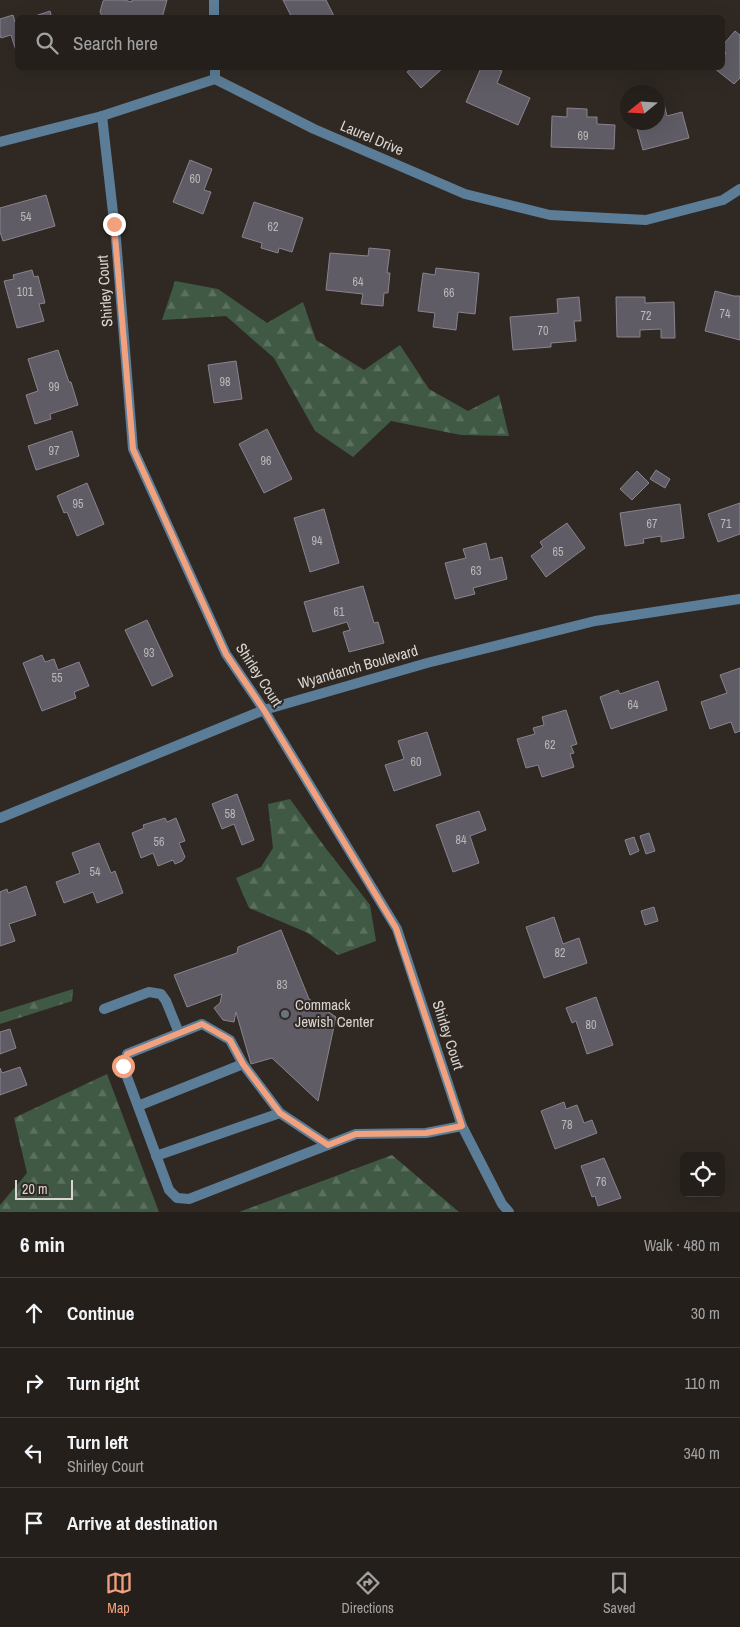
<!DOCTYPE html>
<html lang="en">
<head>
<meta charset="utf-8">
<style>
	body { margin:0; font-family:"Archivo Narrow",sans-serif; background:#302c27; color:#f1f3f6 }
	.controls { position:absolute; right:15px; bottom:15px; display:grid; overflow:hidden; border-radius:8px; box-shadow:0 5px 20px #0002 }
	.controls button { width:45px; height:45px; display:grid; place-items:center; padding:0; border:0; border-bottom:1px solid #413d39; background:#241f1a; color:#f1f3f6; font:25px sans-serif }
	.compass { position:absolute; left:620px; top:85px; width:45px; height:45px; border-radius:50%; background:#241f1a; box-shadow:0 5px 20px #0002; rotate:252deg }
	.scale { position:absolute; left:15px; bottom:12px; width:58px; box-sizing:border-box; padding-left:5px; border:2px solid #dad5d2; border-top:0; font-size:14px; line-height:18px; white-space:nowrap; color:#dad5d2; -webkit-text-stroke:4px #302923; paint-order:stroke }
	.stop { position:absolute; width:15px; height:15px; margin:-11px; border:4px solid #f1a17d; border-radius:50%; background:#fff }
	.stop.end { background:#f1a17d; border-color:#fff; box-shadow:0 1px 5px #0008 }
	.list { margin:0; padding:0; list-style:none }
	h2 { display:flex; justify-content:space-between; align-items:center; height:65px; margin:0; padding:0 20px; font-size:21px }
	h2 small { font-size:16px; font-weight:400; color:#a3a2a2 }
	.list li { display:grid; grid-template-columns:32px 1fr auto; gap:15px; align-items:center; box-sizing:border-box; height:70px; padding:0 20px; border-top:1px solid #413d39 }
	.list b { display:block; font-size:19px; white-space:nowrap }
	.list p { margin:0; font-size:16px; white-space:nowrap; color:#a3a2a2 }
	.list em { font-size:16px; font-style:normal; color:#a3a2a2 }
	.icon { flex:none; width:28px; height:28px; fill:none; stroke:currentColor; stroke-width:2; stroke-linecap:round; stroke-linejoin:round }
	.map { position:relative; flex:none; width:740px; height:1212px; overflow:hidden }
	.search { position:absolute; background:#241f1a; box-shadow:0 5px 20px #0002; left:15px; right:15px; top:15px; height:55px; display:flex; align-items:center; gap:12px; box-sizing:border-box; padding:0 18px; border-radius:8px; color:#a3a2a2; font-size:19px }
	.sheet { height:345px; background:#241f1a }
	nav { display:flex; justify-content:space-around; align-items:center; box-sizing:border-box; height:70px; border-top:1px solid #413d39; background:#241f1a; font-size:14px; color:#a3a2a2 }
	nav a { display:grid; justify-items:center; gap:2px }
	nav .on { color:#f1a17d }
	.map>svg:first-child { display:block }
</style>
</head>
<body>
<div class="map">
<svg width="740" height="1212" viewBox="0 0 740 1212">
	<defs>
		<pattern id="forest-firs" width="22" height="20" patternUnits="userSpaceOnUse" patternTransform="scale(1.25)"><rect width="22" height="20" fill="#405944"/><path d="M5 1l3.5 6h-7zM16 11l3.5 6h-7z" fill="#5b705e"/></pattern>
	</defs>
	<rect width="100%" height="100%" fill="#302923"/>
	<g fill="url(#forest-firs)">
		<polygon points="175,281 218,289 267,323 303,302 316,340 364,370 400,345 429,389 468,411 499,395 509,436 461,435 391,421 353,457 315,431 274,358 226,316 162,320"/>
		<polygon points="290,799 324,846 370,905 376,941 338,955 308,933 249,908 236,878 261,867 273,848 268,804"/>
		<polygon points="73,989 72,1001 0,1024 0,1012"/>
		<polygon points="107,1074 159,1212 0,1212 0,1205 27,1173 14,1118"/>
		<polygon points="392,1155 459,1212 239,1212"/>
	</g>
	<g fill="#605c65" stroke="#88838d">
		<polygon points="105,0 124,0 132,2 132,0 167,0 162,18 103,18 100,12 103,1"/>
		<polygon points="283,0 326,0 335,18 292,18"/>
		<polygon points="50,11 52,18 29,18"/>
		<polygon points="13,15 15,22 18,21 18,57 11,35 1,38 0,35 0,19"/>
		<polygon points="735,31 740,35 740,78 734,84 714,68 722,68 722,58 726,53 722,49 722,46"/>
		<polygon points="412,68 443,68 421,88 407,72"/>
		<polygon points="481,68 495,68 502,71 497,83 530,98 518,125 466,102"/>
		<polygon points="663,100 667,116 682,112 689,138 643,150 636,125 644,122 658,122 658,102"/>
		<polygon points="567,108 587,109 587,117 597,117 597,124 615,125 614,149 551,147 552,116 567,117"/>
		<polygon points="190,160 212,169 204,190 211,192 203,214 173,202"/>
		<polygon points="46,195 55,226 3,241 0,232 0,208"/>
		<polygon points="254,202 303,218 292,252 279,248 278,253 261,248 262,243 242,237"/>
		<polygon points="369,248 390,250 387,273 390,273 388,293 384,293 383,306 361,304 363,294 326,290 330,253 368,256"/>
		<polygon points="436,268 479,273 475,314 458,312 456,330 433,327 435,313 418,311 423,273 435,275"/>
		<polygon points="32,270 34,277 38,276 45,303 39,304 44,321 17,328 4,281 14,279 13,275"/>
		<polygon points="715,291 734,296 740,296 740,340 705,331"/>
		<polygon points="579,297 581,321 574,321 576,341 551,343 551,347 513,350 510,317 558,313 557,299"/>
		<polygon points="616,297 645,297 645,303 674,302 675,338 661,338 661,329 640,330 640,337 617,337"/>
		<polygon points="58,350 69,382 71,382 78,405 50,414 51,419 35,424 26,395 38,391 28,359"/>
		<polygon points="236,361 242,399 214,403 208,365"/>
		<polygon points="267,429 292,479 264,493 239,444"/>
		<polygon points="72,431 79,456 36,470 28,446"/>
		<polygon points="656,470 670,479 665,488 650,479"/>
		<polygon points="637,471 649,483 632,500 620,489"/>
		<polygon points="87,483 104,524 77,536 67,512 64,513 57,496"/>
		<polygon points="740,503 740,534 718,542 708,514"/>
		<polygon points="680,504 684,538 661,542 661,536 643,539 644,543 625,546 620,513"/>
		<polygon points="324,509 339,563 310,572 294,518"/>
		<polygon points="567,523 585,548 546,577 531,556 543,547 540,542"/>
		<polygon points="486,543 490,560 502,557 507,579 473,588 475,594 455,599 445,563 466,558 463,549"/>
		<polygon points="363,586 374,623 378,622 384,643 349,652 343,632 350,630 347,622 313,632 304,602"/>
		<polygon points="147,620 173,676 152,686 125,630"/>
		<polygon points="42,655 45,662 54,659 58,670 79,662 89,686 74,692 76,698 42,711 23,663"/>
		<polygon points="740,668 740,731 735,733 731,722 710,729 701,702 727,693 720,675"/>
		<polygon points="658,681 667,710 611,729 600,697 618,690 620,694"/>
		<polygon points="566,710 577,744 571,746 574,753 570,754 574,767 542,777 538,765 526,768 517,739 535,734 533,728 544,725 542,717"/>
		<polygon points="427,732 441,775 394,791 385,765 404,759 398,741"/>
		<polygon points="237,794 254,840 242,845 234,824 222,829 212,804"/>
		<polygon points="479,811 486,830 470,836 479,863 453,872 436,825"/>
		<polygon points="165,818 167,822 176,818 185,841 179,843 185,857 182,861 175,864 173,860 158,866 153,853 141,858 132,833 144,828 143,825"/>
		<polygon points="649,833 655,851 646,854 640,836"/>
		<polygon points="634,837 639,851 630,855 625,840"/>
		<polygon points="99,843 111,873 115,871 123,893 97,903 93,892 64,903 56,882 80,873 72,853"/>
		<polygon points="26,886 36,915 9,924 15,941 0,946 0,892 7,889 8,893"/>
		<polygon points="654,907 658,921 645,925 641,911"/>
		<polygon points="554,917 563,944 579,938 587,963 544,978 526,927"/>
		<polygon points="281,930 309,999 336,1017 318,1101 272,1058 251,1064 236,1012 234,1022 223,1020 214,1008 220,1003 222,994 187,1007 174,975 237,953 238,947"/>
		<polygon points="596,997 613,1045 587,1054 576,1021 572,1023 566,1008"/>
		<polygon points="10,1029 16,1048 0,1054 0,1032"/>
		<polygon points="20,1067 27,1085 0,1095 0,1068 2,1073"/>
		<polygon points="564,1102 566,1109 577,1105 584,1123 592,1120 597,1133 555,1149 541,1111"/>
		<polygon points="604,1158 621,1198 598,1206 595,1196 592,1197 581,1166"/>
	</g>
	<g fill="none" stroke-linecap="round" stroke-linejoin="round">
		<g stroke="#5c7d97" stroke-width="10">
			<polyline points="104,1009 149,992 161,994 166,1001 179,1033"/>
			<polyline points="243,1064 280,1113"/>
			<polyline points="138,1106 243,1064 230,1040 202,1024 127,1054 123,1066 169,1190 177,1198 189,1199 356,1134 426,1133 462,1126"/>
			<polyline points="156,1156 280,1113 328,1145"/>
		</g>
		<g stroke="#5c7d97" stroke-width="10">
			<polyline points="214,0 214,18"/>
			<polyline points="215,68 215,79"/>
			<polyline points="102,116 116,239 133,449 226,654 264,710 397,929 462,1126 502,1204 509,1212"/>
			<polyline points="0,142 102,116 215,79 314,129 465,194 550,215 646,220 723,200 740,189"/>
			<polyline points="0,818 264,710 427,663 595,621 740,599"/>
		</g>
	</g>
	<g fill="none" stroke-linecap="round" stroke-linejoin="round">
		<polyline stroke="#f1a17d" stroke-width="6" points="114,224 133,449 226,654 264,710 396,928 462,1126 426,1133 356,1134 328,1145 280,1113 243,1064 230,1040 202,1024 127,1054 123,1066"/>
	</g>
	<circle fill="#6b7280" stroke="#302923" stroke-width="2" cx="285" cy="1014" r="5"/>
	<g text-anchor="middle" stroke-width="4" stroke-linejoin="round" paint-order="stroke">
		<g font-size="12" fill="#bcb7b7">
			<text x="583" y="140">69</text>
			<text x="195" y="183">60</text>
			<text x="26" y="221">54</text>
			<text x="273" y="231">62</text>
			<text x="358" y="286">64</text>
			<text x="25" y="296">101</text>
			<text x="449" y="297">66</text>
			<text x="725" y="318">74</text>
			<text x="646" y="320">72</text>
			<text x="543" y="335">70</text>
			<text x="225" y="386">98</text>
			<text x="54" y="391">99</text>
			<text x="54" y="455">97</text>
			<text x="266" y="465">96</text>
			<text x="78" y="508">95</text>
			<text x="652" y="528">67</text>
			<text x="726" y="528">71</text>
			<text x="317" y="545">94</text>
			<text x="558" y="556">65</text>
			<text x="476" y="575">63</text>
			<text x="339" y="616">61</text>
			<text x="149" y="657">93</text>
			<text x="57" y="682">55</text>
			<text x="633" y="709">64</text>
			<text x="550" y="749">62</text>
			<text x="416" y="766">60</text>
			<text x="230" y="818">58</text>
			<text x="461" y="844">84</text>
			<text x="159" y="846">56</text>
			<text x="95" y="876">54</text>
			<text x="560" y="957">82</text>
			<text x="282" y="989">83</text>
			<text x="591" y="1029">80</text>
			<text x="567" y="1129">78</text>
			<text x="601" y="1186">76</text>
		</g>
		<g font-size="15" fill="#dad5d2" stroke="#302923">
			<text transform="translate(372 138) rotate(23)" y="5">Laurel Drive</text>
			<text transform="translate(105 291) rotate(-94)" y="5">Shirley Court</text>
			<text transform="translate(358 667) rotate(-16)" y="5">Wyandanch Boulevard</text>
			<text transform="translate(259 675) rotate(57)" y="5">Shirley Court</text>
			<text transform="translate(448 1035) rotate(72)" y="5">Shirley Court</text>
		</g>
		<g font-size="15" fill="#dad5d2" stroke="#302923" text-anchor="start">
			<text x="295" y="1010">Commack<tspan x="295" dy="17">Jewish Center</tspan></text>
		</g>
	</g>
</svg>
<div class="controls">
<button><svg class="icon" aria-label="locate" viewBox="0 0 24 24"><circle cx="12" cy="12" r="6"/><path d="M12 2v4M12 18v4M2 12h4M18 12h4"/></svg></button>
</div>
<svg class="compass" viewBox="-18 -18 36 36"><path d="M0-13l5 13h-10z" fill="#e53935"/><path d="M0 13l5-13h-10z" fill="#a3a2a2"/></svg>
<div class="scale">20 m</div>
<div class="stop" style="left:123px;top:1066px"></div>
<div class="stop end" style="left:114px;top:224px"></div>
<div class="search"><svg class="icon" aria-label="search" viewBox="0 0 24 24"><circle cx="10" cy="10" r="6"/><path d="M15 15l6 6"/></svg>Search here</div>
</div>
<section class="sheet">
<h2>6 min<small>Walk · 480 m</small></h2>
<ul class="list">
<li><svg class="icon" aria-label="ahead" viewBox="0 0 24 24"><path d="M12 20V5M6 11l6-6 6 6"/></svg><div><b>Continue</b></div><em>30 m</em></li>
<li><svg class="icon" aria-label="right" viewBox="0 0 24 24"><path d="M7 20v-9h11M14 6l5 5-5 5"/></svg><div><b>Turn right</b></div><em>110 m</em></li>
<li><svg class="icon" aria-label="left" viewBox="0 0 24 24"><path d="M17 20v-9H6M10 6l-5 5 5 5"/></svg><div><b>Turn left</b><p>Shirley Court</p></div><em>340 m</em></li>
<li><svg class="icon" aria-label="arrive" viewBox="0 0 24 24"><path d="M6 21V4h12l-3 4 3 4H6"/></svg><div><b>Arrive at destination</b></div></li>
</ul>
</section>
<nav>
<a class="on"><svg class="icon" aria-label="map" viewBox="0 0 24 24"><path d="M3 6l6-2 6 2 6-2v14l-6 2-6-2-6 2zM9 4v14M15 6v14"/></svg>Map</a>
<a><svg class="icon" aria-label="directions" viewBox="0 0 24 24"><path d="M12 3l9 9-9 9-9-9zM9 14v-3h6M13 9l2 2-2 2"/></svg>Directions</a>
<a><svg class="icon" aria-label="saved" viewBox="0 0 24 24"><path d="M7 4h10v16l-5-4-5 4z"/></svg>Saved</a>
</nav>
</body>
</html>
